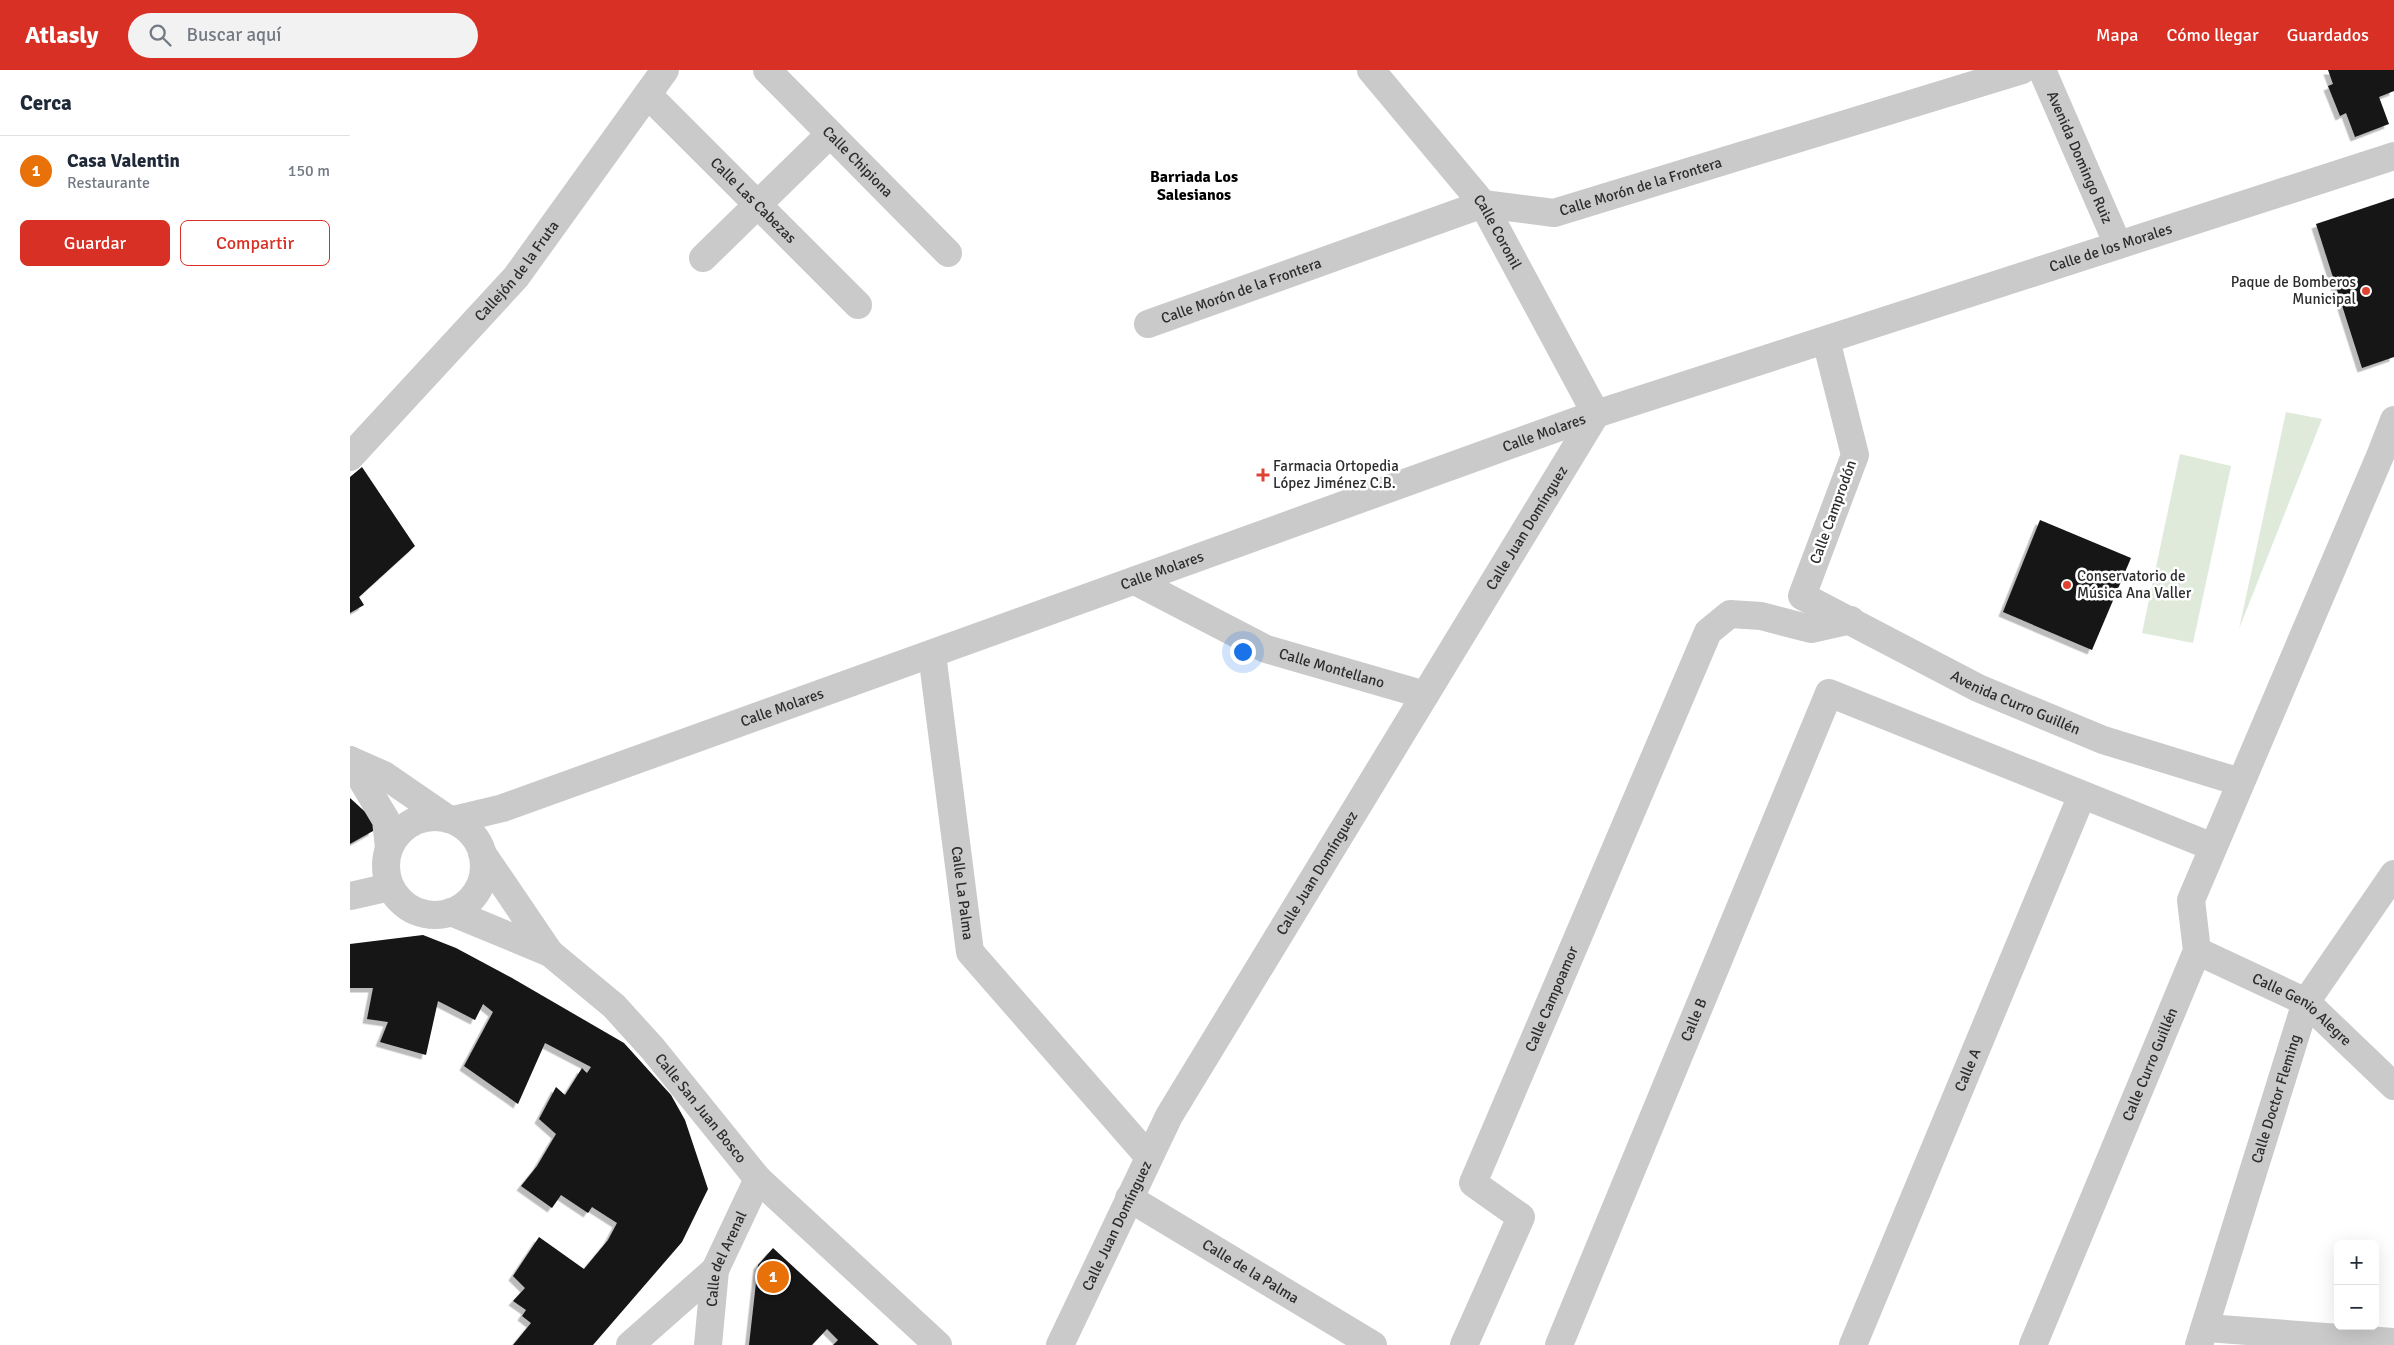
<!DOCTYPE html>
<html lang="es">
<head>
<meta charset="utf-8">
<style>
	body { margin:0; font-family:Signika,sans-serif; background:#f2f2f3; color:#1f2937 }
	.controls { position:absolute; right:15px; bottom:15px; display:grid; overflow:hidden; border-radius:8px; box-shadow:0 5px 20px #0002 }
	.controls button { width:45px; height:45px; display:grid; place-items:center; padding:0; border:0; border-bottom:1px solid #e0e1e3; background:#fff; color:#1f2937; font:25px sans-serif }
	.you { position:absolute; left:892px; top:581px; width:18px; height:18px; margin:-12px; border:4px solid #fff; border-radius:50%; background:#1a73e8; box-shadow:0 0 0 8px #1a73e833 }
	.badge { display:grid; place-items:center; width:32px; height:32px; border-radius:50%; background:#d93025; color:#fff; font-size:16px; font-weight:700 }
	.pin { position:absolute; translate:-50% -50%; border:2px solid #fff; box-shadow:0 1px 5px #0006 }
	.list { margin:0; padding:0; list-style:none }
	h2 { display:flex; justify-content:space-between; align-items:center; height:65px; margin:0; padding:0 20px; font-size:21px }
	h2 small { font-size:16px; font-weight:400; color:#747a83 }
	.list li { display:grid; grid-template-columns:32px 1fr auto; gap:15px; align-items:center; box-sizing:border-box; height:70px; padding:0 20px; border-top:1px solid #e0e1e3 }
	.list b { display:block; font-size:19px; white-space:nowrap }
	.list p { margin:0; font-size:16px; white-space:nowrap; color:#747a83 }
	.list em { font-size:16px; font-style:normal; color:#747a83 }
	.actions { display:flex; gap:10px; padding:15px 20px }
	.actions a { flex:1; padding:11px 0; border:1px solid #d93025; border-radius:8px; text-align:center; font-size:18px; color:#d93025 }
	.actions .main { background:#d93025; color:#fff }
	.icon { flex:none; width:28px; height:28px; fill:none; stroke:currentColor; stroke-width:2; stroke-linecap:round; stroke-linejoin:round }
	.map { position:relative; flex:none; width:2044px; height:1275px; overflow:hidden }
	header { display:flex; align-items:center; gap:30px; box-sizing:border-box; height:70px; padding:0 25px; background:#d93025; color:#fff }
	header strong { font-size:24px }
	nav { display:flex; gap:28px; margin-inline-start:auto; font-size:18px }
	.search { width:350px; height:45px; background:#f2f2f3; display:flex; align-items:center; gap:12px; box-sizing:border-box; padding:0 18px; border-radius:28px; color:#747a83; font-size:19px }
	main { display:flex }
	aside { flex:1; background:#fff }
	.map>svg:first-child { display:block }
</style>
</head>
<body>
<header>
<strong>Atlasly</strong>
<div class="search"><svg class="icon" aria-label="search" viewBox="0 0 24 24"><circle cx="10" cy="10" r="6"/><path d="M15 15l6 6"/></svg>Buscar aquí</div>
<nav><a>Mapa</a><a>Cómo llegar</a><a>Guardados</a></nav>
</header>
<main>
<aside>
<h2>Cerca<small></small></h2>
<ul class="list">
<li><span class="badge" style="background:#e8710a">1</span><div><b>Casa Valentin</b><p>Restaurante</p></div><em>150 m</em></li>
</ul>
<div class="actions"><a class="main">Guardar</a><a>Compartir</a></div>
</aside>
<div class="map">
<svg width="2044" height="1275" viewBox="0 0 2044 1275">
	<defs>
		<filter id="shadow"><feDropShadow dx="-4.5" dy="4.5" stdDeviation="0" flood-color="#0004"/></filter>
	</defs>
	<rect width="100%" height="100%" fill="#fff"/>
	<g fill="#e0eada">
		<polygon points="1936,342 1972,349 1889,559"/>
		<polygon points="1830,384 1881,396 1843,573 1792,563"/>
	</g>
	<g fill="#141414" filter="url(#shadow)">
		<polygon points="1978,0 2044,0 2044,21 2029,27 2039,54 2005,67 1996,43 1990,46 1978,16 1983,14"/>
		<polygon points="2044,128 2044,287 2012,298 1966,154"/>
		<polygon points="12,397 65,476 9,527 14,535 0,543 0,407"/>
		<polygon points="1690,450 1781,488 1742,580 1653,542"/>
		<polygon points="0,728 23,749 23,761 0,774"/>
		<polygon points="73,865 106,878 162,908 274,973 321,1025 335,1050 358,1119 332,1172 243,1275 163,1275 181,1253 172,1246 176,1240 163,1231 175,1218 163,1206 189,1167 234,1199 258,1170 267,1153 242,1137 238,1143 211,1125 202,1138 171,1116 187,1096 206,1064 189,1049 206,1017 215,1025 232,998 237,1003 241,997 195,973 168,1034 114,996 143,942 133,934 125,950 88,931 76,985 30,972 38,952 17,949 23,918 0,918 0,874"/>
		<polygon points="423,1178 486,1236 529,1275 483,1275 488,1270 477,1259 462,1275 399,1275 408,1195"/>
	</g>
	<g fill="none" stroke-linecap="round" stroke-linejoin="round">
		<path stroke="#cacaca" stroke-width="28" id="s1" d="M0 387 166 207 315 0"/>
		<g stroke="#cacaca" stroke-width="28">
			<path id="s2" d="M417 0 598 183"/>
			<path id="s3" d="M298 25 508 235"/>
			<polyline points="353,188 480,64"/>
			<path id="s4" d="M798 254 1133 134 1204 143 1672 0"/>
			<path id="s5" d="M785 511 916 579 1075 625"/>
			<path id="s6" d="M582 584 620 882 799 1087"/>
			<polyline points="0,826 40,817"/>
			<path id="s7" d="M779 1128 1023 1275"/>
			<polyline points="1857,1258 2044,1272"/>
			<polyline points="280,1275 365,1200"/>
			<path id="s8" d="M358 1275 365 1200 408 1109"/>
			<path id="s9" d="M710 1275 819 1046 1246 344"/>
			<path id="s10" d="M1114 1275 1171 1147 1123 1113 1358 562 1380 544 1411 546 1461 559 1501 550"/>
			<path id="s11" d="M1209 1275 1479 623 1863 777"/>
			<path id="s12" d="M1503 1275 1732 725"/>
			<path id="s13" d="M1849 1275 1956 932 2044 804"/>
		</g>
		<g stroke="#cacaca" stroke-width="28">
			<path id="s14" d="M1021 0 1133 134 1246 344"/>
			<path id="s15" d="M1692 0 1768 175"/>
			<path id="s16" d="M1476 270 1505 385 1452 526 1628 618 1753 670 1890 712"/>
			<polyline points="0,690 34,705 98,749"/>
			<polyline points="0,690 36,750 39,778"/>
			<circle cx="85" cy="796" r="49"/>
			<path id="s17" d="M103 750 153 738 1246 344 2044 86"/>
			<path id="s18" d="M132 783 200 883 264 936 303 979 408 1109 588 1275"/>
			<polyline points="101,842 200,883"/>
			<path id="s19" d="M1847 881 1956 932 2044 1016"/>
			<path id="s20" d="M1683 1275 1847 881 1841 830 2030 386 2044 350"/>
		</g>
	</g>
	<g fill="#df4433" stroke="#fff" stroke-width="2">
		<circle cx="2016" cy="221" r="5"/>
		<path d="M910.5 397.5h5v5h5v5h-5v5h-5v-5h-5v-5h5z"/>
		<circle cx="1717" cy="515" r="5"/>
	</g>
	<g text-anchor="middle" stroke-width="5" stroke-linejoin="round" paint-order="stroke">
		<g font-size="15" fill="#2d2d2d" stroke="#fff">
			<text dy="5" stroke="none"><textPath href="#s15" startOffset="95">Avenida Domingo Ruiz</textPath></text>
			<text dy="5" stroke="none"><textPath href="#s2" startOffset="129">Calle Chipiona</textPath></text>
			<text dy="5" stroke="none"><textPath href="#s4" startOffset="518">Calle Morón de la Frontera</textPath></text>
			<text dy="5" stroke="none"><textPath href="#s3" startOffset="149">Calle Las Cabezas</textPath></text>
			<text dy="5" stroke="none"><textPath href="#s14" startOffset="206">Calle Coronil</textPath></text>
			<text dy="5" stroke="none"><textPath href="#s17" startOffset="1754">Calle de los Morales</textPath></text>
			<text dy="5" stroke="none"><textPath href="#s1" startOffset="250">Callejón de la Fruta</textPath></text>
			<text dy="5" stroke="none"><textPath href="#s4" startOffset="99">Calle Morón de la Frontera</textPath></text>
			<text dy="5" stroke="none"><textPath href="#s17" startOffset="1158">Calle Molares</textPath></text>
			<text transform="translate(1483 442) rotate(-70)" y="5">Calle Camprodón</text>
			<text dy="5" stroke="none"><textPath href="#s9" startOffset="942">Calle Juan Domínguez</textPath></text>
			<text dy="5" stroke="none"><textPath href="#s17" startOffset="752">Calle Molares</textPath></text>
			<text dy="5" stroke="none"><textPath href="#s5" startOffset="216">Calle Montellano</textPath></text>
			<text dy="5" stroke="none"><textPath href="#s16" startOffset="508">Avenida Curro Guillén</textPath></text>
			<text dy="5" stroke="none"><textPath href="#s17" startOffset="348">Calle Molares</textPath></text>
			<text dy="5" stroke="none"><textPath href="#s9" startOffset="538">Calle Juan Domínguez</textPath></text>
			<text dy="5" stroke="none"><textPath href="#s6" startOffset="241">Calle La Palma</textPath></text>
			<text dy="5" stroke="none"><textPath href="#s10" startOffset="399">Calle Campoamor</textPath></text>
			<text dy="5" stroke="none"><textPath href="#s19" startOffset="121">Calle Genio Alegre</textPath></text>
			<text dy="5" stroke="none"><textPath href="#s11" startOffset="352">Calle B</textPath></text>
			<text dy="5" stroke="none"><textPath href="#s20" startOffset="304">Calle Curro Guillén</textPath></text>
			<text dy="5" stroke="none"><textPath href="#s12" startOffset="298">Calle A</textPath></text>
			<text dy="5" stroke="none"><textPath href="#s13" startOffset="258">Calle Doctor Fleming</textPath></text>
			<text dy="5" stroke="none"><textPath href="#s18" startOffset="338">Calle San Juan Bosco</textPath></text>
			<text dy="5" stroke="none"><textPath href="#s9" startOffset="132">Calle Juan Domínguez</textPath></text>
			<text dy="5" stroke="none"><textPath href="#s8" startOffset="89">Calle del Arenal</textPath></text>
			<text dy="5" stroke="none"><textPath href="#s7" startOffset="142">Calle de la Palma</textPath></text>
		</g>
		<g font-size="15" fill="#2d2d2d" stroke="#fff" text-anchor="start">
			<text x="2006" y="217" text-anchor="end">Paque de Bomberos<tspan x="2006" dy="17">Municipal</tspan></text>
			<text x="923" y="401">Farmacia Ortopedia<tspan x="923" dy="17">López Jiménez C.B.</tspan></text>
			<text x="1727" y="511">Conservatorio de<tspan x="1727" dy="17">Música Ana Valler</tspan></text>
		</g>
		<g font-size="16" font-weight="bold" fill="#000" stroke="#fff">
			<text x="844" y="112">Barriada Los<tspan x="844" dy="18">Salesianos</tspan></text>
		</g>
	</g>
</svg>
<div class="controls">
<button>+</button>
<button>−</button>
</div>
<div class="you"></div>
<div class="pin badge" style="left:423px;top:1207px;background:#e8710a">1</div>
</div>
</main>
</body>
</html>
